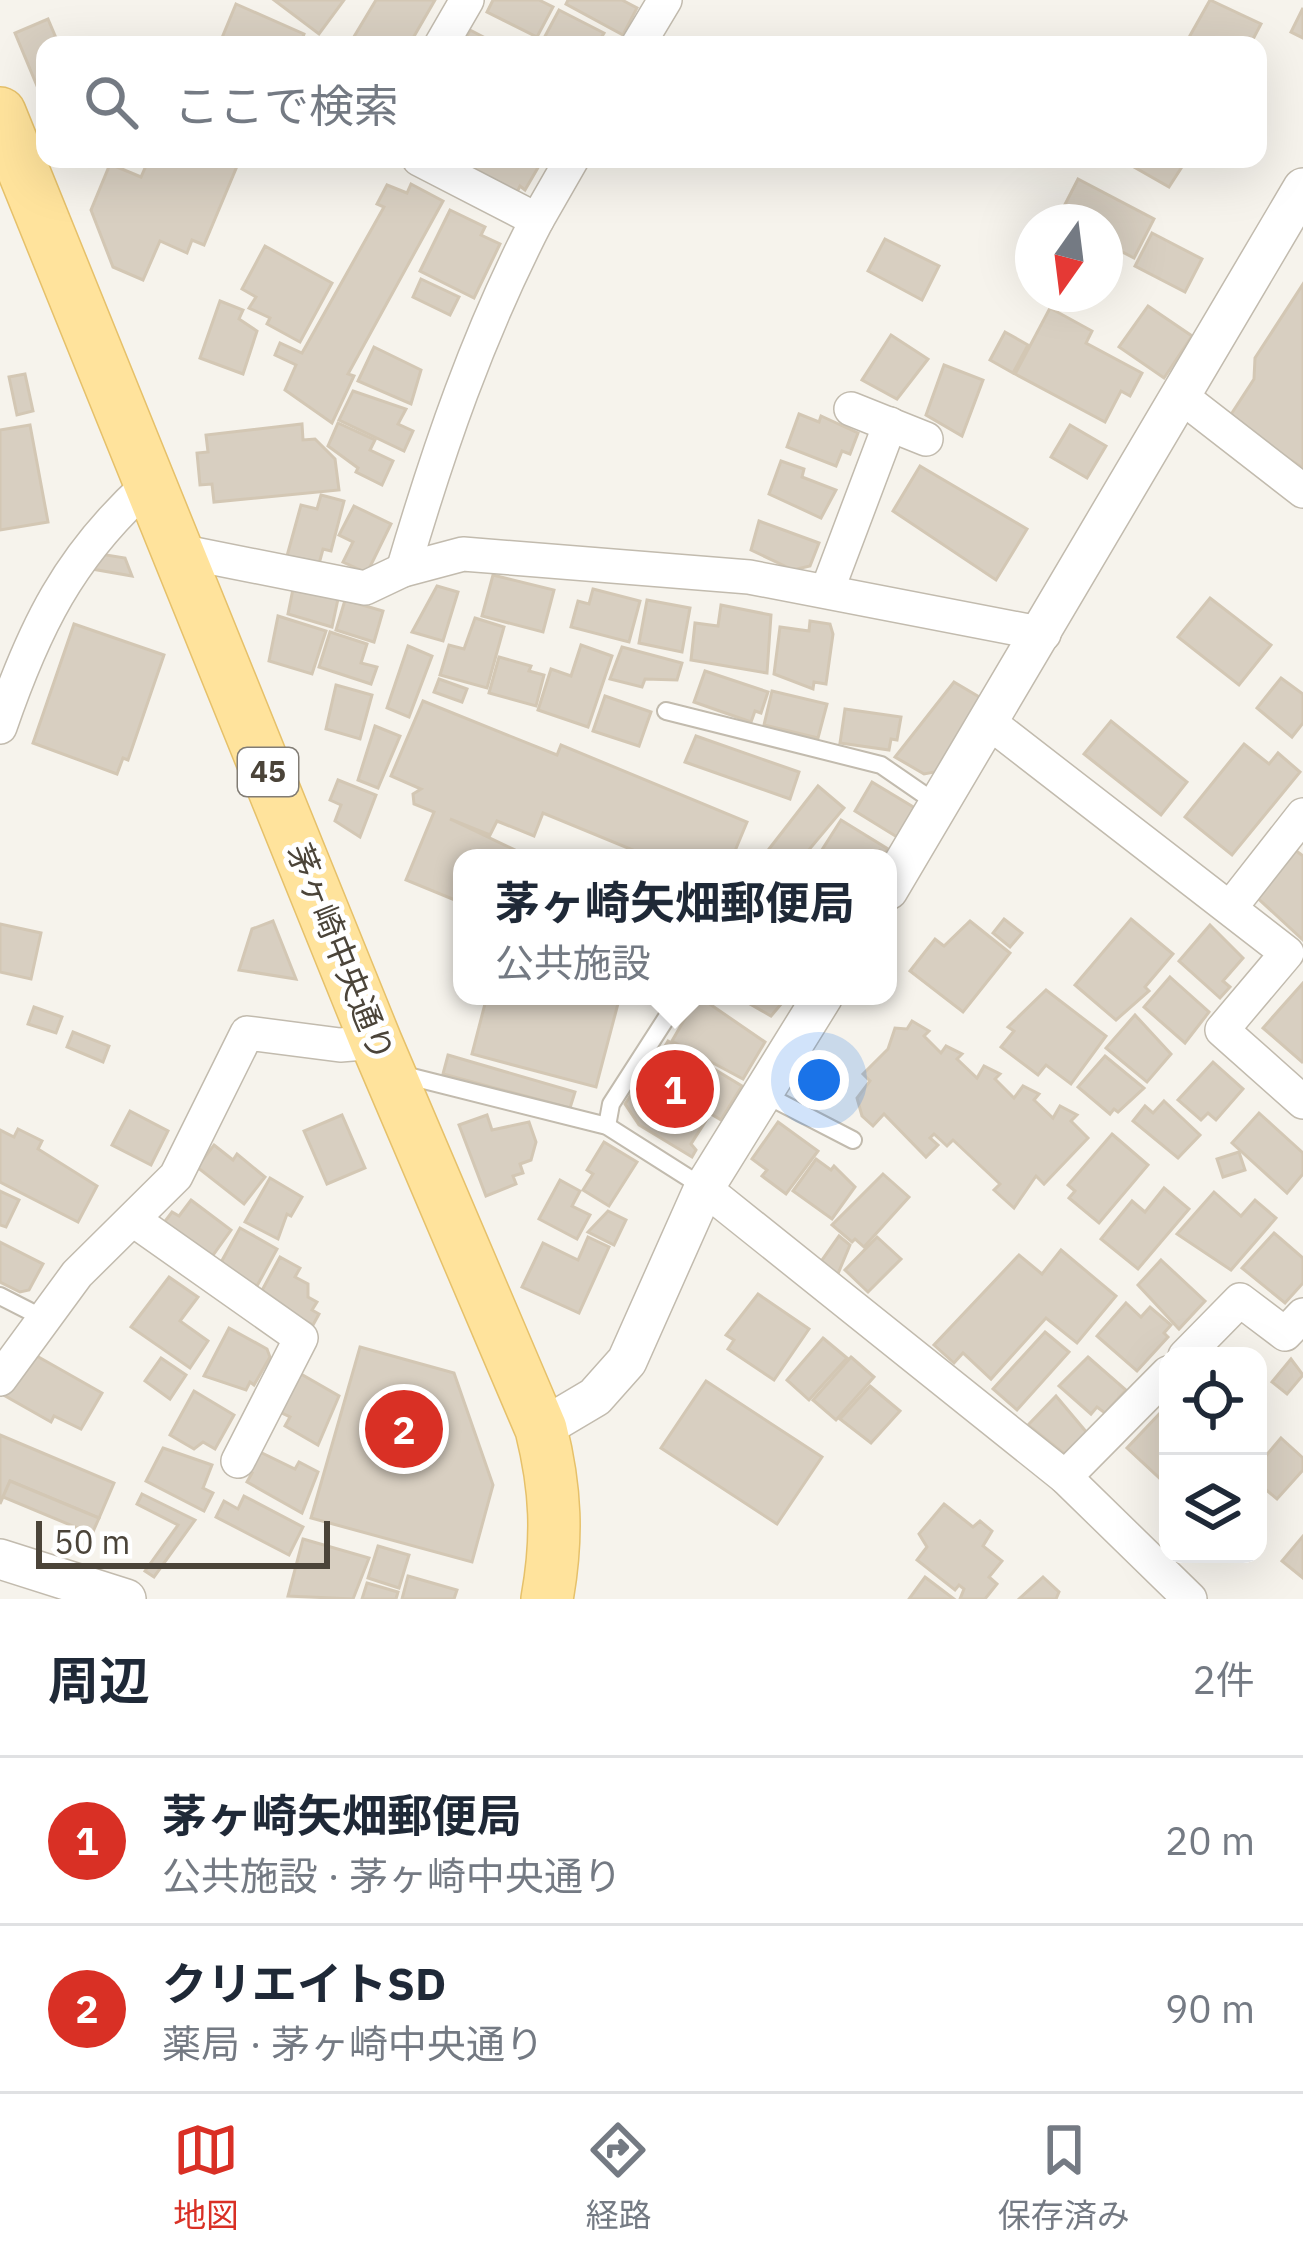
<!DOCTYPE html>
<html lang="ja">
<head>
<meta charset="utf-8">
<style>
	body { margin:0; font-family:"IBM Plex Sans","Noto Sans JP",sans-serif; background:#f6f6f7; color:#1f2937 }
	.controls { position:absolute; right:36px; bottom:36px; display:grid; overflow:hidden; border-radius:24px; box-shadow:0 12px 48px #0002 }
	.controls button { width:108px; height:108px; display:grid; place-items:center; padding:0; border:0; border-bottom:3px solid #e0e1e3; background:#fff; color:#1f2937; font:60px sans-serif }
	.compass { position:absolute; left:1015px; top:204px; width:108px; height:108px; border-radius:50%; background:#fff; box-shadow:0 12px 48px #0002; rotate:194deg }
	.scale { position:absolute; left:36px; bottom:30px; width:294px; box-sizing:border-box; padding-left:12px; border:6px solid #4b4439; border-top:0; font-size:33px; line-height:42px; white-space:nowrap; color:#4b4439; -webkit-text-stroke:9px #fff; paint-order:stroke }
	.you { position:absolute; left:819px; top:1080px; width:42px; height:42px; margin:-30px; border:9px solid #fff; border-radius:50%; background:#1a73e8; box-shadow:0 0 0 18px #1a73e833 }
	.badge { display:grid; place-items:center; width:78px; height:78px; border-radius:50%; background:#d93025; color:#fff; font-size:39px; font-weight:700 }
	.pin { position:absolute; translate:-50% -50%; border:6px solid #fff; box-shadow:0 3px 12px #0006 }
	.popup { position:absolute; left:453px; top:849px; width:444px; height:156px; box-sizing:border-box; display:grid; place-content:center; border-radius:24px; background:#fff; filter:drop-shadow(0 3px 9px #0005); font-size:39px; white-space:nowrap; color:#747a83 }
	.popup b { font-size:45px; color:#1f2937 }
	.popup::after { content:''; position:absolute; left:50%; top:100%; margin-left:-24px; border:24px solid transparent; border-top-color:#fff }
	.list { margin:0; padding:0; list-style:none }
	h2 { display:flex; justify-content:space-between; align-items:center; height:156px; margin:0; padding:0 48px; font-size:51px }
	h2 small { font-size:39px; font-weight:400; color:#747a83 }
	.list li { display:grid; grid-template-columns:78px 1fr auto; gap:36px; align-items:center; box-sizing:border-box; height:168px; padding:0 48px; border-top:3px solid #e0e1e3 }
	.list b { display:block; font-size:45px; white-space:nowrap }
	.list p { margin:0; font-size:39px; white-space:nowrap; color:#747a83 }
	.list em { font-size:39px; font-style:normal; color:#747a83 }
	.icon { flex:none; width:66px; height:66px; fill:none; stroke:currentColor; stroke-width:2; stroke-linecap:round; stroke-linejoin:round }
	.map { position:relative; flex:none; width:1303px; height:1599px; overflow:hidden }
	.search { position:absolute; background:#fff; box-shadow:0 12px 48px #0002; left:36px; right:36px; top:36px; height:132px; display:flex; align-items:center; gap:30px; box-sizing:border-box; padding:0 42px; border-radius:24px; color:#747a83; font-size:45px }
	.sheet { height:492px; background:#fff }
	nav { display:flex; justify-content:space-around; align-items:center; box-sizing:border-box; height:168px; border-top:3px solid #e0e1e3; background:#fff; font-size:33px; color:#747a83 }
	nav a { display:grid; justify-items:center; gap:6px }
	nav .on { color:#d93025 }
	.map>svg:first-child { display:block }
</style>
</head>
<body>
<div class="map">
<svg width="1303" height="1599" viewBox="0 0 1303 1599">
	<rect width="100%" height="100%" fill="#f6f3ec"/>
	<g fill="#d8cfc1" stroke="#d3c7b4" stroke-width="3">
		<polygon points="274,0 344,0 319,34"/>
		<polygon points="376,0 435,0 409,45 349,45"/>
		<polygon points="493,0 539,0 553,7 537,37 487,12"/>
		<polygon points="568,0 622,0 637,8 623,35 566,4"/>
		<polygon points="1210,0 1261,24 1250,45 1187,41"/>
		<polygon points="236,4 304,34 300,45 219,45"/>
		<polygon points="1303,8 1303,38 1291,32"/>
		<polygon points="559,10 604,33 597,45 543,40"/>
		<polygon points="48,19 59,45 45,45 45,91 40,93 15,33"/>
		<polygon points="470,30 499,45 456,45 464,43"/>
		<polygon points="149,159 240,159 204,245 192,240 187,253 160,241 143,280 113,267 91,210 110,164 141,177"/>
		<polygon points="471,159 543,159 525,190 520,186 516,194 467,165"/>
		<polygon points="1120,159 1187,159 1169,187"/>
		<polygon points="1078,179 1154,219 1134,258 1105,243 1105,222 1058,218"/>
		<polygon points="411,184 443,201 348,374 354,376 332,423 285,390 296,365 275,355 280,343 302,353 384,207 377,204 387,185 407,193"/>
		<polygon points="450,210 485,227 481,235 500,244 474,298 420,271"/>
		<polygon points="1152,233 1202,259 1185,292 1135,266"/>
		<polygon points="885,239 939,266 922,300 868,271"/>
		<polygon points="265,246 332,283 300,342 267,324 270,318 249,308 256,297 242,289"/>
		<polygon points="421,279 459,297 450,315 413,297"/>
		<polygon points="1303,284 1303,468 1228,419 1254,379 1255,358"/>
		<polygon points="220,301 243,310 239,319 257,331 243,374 200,358"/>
		<polygon points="1148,306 1192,336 1164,378 1119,347"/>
		<polygon points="1050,308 1092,331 1086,343 1142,373 1130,396 1121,391 1105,422 1015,374"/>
		<polygon points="1005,332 1028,345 1013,373 990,360"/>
		<polygon points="891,335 928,359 897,399 862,380"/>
		<polygon points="374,347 421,370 411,404 358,381"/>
		<polygon points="944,365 983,380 962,436 926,415"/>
		<polygon points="25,374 33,411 17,415 9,377"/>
		<polygon points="353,391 406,409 398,424 413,431 404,451 339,420"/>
		<polygon points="799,414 819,422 821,416 858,433 850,454 842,451 836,466 787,447"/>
		<polygon points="338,423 375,440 370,450 393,461 382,485 356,472 358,468 328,446"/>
		<polygon points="302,424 303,440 315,439 335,459 339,490 214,502 212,484 200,485 197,453 208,452 206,435"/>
		<polygon points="30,425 48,522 0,530 0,430"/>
		<polygon points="1070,425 1106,446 1087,478 1051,457"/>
		<polygon points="781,461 804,469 802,477 836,490 821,518 769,494"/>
		<polygon points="920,466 1027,529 996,580 893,511"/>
		<polygon points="321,495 344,501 331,551 323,549 319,564 287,556 301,505 317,509"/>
		<polygon points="354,506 391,524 367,573 343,562 353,542 339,535"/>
		<polygon points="759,521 819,543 810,566 793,570 751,550"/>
		<polygon points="100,554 125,558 132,576 86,568"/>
		<polygon points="493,575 554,590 543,632 482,616"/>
		<polygon points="437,586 458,592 443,641 412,632"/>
		<polygon points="293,589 338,599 332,627 288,614"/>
		<polygon points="593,589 640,601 629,642 571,627 578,601 589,604"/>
		<polygon points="1210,598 1271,645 1239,685 1178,637"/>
		<polygon points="345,600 383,611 374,642 336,630"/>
		<polygon points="647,600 690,608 682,652 639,643"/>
		<polygon points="721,605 771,615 767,673 691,660 695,623 718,626"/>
		<polygon points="278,616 326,631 312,674 269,661"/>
		<polygon points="475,618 504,627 487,688 440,675 449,645 464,649"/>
		<polygon points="810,621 830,624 833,634 826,684 814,682 813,689 774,674 780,627 809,631"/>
		<polygon points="74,624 164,655 128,760 123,758 117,774 33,743"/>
		<polygon points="330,632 367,644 361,663 377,667 371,684 319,667"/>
		<polygon points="581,645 612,656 588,727 538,710 551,669 571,676"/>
		<polygon points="408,646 432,656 409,717 387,708"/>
		<polygon points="622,647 682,663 677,680 645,679 642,687 610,679"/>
		<polygon points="499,657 531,666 529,671 544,675 536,706 489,693"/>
		<polygon points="705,671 768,692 761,713 755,711 751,722 694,702"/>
		<polygon points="1281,678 1303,694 1303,723 1292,737 1257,708"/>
		<polygon points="439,679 467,689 462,702 434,692"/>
		<polygon points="954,682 981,698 935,772 924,774 895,757"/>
		<polygon points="336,685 372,695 360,739 326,729"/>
		<polygon points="772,691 827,704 818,738 764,725"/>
		<polygon points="605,696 651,712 639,746 593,731"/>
		<polygon points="423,701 557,755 561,745 747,822 732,858 652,858 543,813 534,836 497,821 490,835 450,819 515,850 512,858 462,858 462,903 406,880 434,812 414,804 413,794 421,789 391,776"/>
		<polygon points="845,709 901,717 897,740 891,739 889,750 840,743"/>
		<polygon points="1111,721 1187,782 1161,815 1084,754"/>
		<polygon points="375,726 400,736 378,788 358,780"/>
		<polygon points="696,736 799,772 790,799 685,762"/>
		<polygon points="1244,744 1269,764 1278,753 1300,772 1232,855 1185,817"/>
		<polygon points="338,780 376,795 360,837 335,821 341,805 330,800"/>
		<polygon points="872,782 915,808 897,837 855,811"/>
		<polygon points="818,786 844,808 802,858 762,858"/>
		<polygon points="841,820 888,849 882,858 818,856"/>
		<polygon points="1295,850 1303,856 1303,940 1251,892"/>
		<polygon points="1004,919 1022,933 1010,947 993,933"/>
		<polygon points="1131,919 1173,954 1145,987 1149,991 1116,1020 1075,985"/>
		<polygon points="273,921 296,979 239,970 252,929"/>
		<polygon points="970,921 1010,953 963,1012 910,971 935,939 944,946"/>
		<polygon points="0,924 41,933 31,979 0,972"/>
		<polygon points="1210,925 1243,958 1223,981 1230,987 1220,998 1179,961"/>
		<polygon points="1170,977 1209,1012 1185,1043 1144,1007"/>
		<polygon points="1303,983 1303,1061 1302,1062 1263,1028"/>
		<polygon points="1046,990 1106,1036 1071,1084 1046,1065 1038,1075 1001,1047 1014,1031 1008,1027"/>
		<polygon points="487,996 620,996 596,1087 472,1054"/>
		<polygon points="698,996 765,1042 743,1079 672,1041"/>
		<polygon points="736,996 785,996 787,997 771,1016"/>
		<polygon points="34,1007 62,1017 56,1033 28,1024"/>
		<polygon points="1135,1015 1171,1054 1147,1082 1106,1048"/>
		<polygon points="912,1021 929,1031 924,1036 941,1053 946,1046 962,1054 957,1059 977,1078 984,1066 1000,1074 995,1079 1014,1098 1023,1086 1039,1094 1034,1100 1053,1118 1060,1106 1077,1115 1071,1121 1088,1138 1044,1184 1036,1176 1014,1208 994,1190 1000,1184 953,1140 947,1146 934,1134 930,1138 938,1145 926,1157 884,1114 873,1126 862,1116 857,1098 870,1081 863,1074 888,1049 895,1028 907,1029"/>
		<polygon points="73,1032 109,1046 103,1062 67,1047"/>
		<polygon points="668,1041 742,1086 721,1120 647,1076"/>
		<polygon points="448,1055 575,1092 570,1108 443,1074"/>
		<polygon points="1105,1056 1144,1088 1118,1112 1114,1109 1110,1114 1078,1087"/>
		<polygon points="1213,1062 1243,1089 1216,1120 1208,1113 1201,1120 1178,1100"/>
		<polygon points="641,1079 707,1119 691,1144 696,1150 692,1157 639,1125 625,1104"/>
		<polygon points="1164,1101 1200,1135 1178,1158 1133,1121 1145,1106 1153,1113"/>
		<polygon points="130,1111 168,1131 151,1165 112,1145"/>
		<polygon points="1259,1113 1303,1153 1303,1174 1287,1193 1232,1143"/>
		<polygon points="342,1115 365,1168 327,1184 304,1131"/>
		<polygon points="487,1115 492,1130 529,1122 536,1142 531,1160 520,1164 523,1173 513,1176 516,1184 486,1196 459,1125"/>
		<polygon points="778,1122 818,1151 786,1194 762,1176 767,1170 752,1159"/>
		<polygon points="18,1129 42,1141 38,1149 97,1186 78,1222 0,1182 0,1130 14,1137"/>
		<polygon points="1112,1134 1148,1165 1099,1223 1069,1198 1075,1191 1068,1185"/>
		<polygon points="604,1142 637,1162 609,1206 583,1190 593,1174 587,1170"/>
		<polygon points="214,1145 233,1160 237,1154 265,1177 244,1204 197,1167"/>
		<polygon points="1239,1152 1245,1170 1223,1177 1217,1159"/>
		<polygon points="816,1159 831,1170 834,1166 855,1187 832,1219 793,1191"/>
		<polygon points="883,1174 909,1197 864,1247 855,1239 852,1242 832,1225"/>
		<polygon points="270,1178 302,1197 291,1216 287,1214 278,1239 245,1222"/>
		<polygon points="560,1180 580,1191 572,1206 590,1215 577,1239 539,1219"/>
		<polygon points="1164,1188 1189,1209 1138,1269 1101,1239 1132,1201 1145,1212"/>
		<polygon points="0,1191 19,1200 6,1227 0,1225"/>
		<polygon points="1214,1192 1241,1216 1255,1200 1276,1218 1231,1270 1177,1234"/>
		<polygon points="191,1200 231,1230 211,1258 163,1224 172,1212 179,1216"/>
		<polygon points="608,1211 626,1220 614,1245 588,1232"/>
		<polygon points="240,1228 277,1249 257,1286 219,1266"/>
		<polygon points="1274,1233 1303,1258 1303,1283 1285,1303 1242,1268"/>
		<polygon points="839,1236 850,1245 837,1276 820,1263"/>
		<polygon points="588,1237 609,1247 579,1313 522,1287 543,1243 578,1260"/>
		<polygon points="877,1237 901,1259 868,1292 845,1270"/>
		<polygon points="0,1242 43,1264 29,1290 20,1292 0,1282"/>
		<polygon points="1061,1250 1116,1296 1077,1343 1046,1318 991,1379 963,1353 954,1363 934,1345 1019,1255 1042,1274"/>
		<polygon points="280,1257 300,1268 295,1277 308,1284 308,1297 317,1302 312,1310 319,1314 313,1325 259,1296"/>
		<polygon points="1161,1260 1205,1301 1179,1329 1138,1285"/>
		<polygon points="169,1277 198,1297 180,1321 208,1341 190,1368 131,1327"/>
		<polygon points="758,1294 809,1329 774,1380 728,1349 734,1340 726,1335"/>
		<polygon points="1126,1303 1141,1317 1150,1307 1171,1325 1164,1333 1168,1337 1137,1371 1097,1336"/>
		<polygon points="229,1328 267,1349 270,1357 254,1385 250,1382 246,1390 204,1376"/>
		<polygon points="1045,1332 1069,1352 1017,1410 993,1389"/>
		<polygon points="823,1338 847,1358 809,1400 787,1380"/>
		<polygon points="360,1347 454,1373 493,1485 472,1562 311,1518"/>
		<polygon points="35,1355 102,1393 81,1429 54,1416 51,1422 0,1393"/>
		<polygon points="851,1357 874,1377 836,1420 813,1400"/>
		<polygon points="1088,1357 1126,1390 1105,1413 1097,1407 1091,1414 1059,1386"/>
		<polygon points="161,1358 186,1375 170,1399 145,1381"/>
		<polygon points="1291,1359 1303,1375 1287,1394 1272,1382"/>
		<polygon points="301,1374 339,1396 318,1445 285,1426 290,1417 280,1412"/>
		<polygon points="706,1381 822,1457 777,1524 661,1448"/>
		<polygon points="870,1386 900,1411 871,1443 840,1419"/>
		<polygon points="194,1391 234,1415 215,1449 203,1442 194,1449 170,1435"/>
		<polygon points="1056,1396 1088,1434 1067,1456 1028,1425"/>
		<polygon points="1160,1413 1168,1420 1168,1486 1127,1448"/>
		<polygon points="0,1435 114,1483 99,1518 10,1481 0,1504"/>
		<polygon points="1281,1438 1303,1458 1303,1470 1277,1499 1258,1483 1258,1465"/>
		<polygon points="163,1448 212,1465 203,1488 213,1493 204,1511 146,1481"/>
		<polygon points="260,1452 295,1469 299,1462 318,1472 302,1513 247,1482 252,1473 247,1471"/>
		<polygon points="10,1481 99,1518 92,1534 3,1497"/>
		<polygon points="142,1494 195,1520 154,1577 145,1571 178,1525 137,1504"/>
		<polygon points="244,1496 303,1527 289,1555 216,1517 224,1501 238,1509"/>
		<polygon points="944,1504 973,1527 980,1521 992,1531 983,1546 1002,1561 989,1577 997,1584 985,1599 960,1599 964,1589 959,1585 955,1590 917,1560 927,1547 919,1534"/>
		<polygon points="1303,1536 1303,1578 1282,1561"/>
		<polygon points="303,1539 369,1558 353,1599 288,1596"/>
		<polygon points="378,1546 409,1555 399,1588 368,1578"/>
		<polygon points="408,1576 457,1590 454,1599 402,1599"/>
		<polygon points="925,1577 954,1599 909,1599"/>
		<polygon points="1043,1577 1059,1592 1056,1599 1019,1599"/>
		<polygon points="367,1583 398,1592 396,1599 362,1599"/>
	</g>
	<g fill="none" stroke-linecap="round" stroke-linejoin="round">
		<g stroke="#c2bbae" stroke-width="20">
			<g id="service">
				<polyline points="666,711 881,765 939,805"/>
				<polyline points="400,1074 607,1126 703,1187"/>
				<polyline points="764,1094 853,1140"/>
				<polyline points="607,1126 611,1104 667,1017"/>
				<polyline points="0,1296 45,1319"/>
			</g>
		</g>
		<g stroke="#c2bbae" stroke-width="36">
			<g id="minor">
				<polyline points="441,45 467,0"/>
				<polyline points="638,45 665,0"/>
				<polyline points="537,220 572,159"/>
				<polyline points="1182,397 1303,491"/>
				<polyline points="851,409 926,439"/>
				<polyline points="179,551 365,588 403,570 463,554 749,577 1044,634"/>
				<path d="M403 570C439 448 478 334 537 220L419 159"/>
				<polyline points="827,591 890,424"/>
				<polyline points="990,723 1287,953 1222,1030 1303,1102"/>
				<path d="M0 727C34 628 69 556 148 485"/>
				<polyline points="1230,908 1303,815"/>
				<polyline points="704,1188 1065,1477 1190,1599"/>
				<polyline points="135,1221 301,1338 238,1461"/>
				<polyline points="1185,1356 1240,1300 1285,1334 1303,1315"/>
				<polyline points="0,1379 77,1274 176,1176 247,1033 340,1045 376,1042"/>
				<polyline points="1065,1477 1168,1373"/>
			</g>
		</g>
		<g stroke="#c2bbae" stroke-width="42">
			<g id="tertiary">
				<polyline points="888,890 1303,188"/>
				<polyline points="541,1429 595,1397 627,1361 704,1188 823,996"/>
				<polyline points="0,1559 126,1599"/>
			</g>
		</g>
		<g stroke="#e6c16a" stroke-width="54">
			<path id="primary" d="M0 113 376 1042 541 1429C556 1489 558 1538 547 1599"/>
		</g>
		<use href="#service" stroke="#fff" stroke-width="16"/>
		<use href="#minor" stroke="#fff" stroke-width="33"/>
		<use href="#tertiary" stroke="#fff" stroke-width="39"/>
		<use href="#primary" stroke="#ffe39c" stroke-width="51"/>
	</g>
	<g text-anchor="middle" stroke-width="10" stroke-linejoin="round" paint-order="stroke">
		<rect fill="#fff" stroke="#817c74" stroke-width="3" x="238" y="748" width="60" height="48" rx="9"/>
		<g font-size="30" font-weight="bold" fill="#4b4439">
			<text x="268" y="782">45</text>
		</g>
		<g font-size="33" fill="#4b4439" stroke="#fff">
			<text transform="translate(341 952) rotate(68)" y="12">茅ヶ崎中央通り</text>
		</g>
	</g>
</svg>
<div class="controls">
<button><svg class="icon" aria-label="locate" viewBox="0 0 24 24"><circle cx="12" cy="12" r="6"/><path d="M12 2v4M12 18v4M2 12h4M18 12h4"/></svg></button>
<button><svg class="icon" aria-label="layers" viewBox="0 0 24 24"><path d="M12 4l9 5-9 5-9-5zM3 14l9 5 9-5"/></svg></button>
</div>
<svg class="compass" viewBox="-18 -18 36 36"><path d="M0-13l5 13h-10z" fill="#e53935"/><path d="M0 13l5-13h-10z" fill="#747a83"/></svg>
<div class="scale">50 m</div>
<div class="you"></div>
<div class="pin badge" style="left:675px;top:1089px">1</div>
<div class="popup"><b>茅ヶ崎矢畑郵便局</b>公共施設</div>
<div class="pin badge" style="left:404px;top:1429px">2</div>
<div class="search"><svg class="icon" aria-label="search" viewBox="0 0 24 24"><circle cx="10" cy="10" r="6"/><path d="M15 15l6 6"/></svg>ここで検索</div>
</div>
<section class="sheet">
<h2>周辺<small>2件</small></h2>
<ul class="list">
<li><span class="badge">1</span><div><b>茅ヶ崎矢畑郵便局</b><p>公共施設 · 茅ヶ崎中央通り</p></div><em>20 m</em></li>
<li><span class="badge">2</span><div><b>クリエイトSD</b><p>薬局 · 茅ヶ崎中央通り</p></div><em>90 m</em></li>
</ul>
</section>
<nav>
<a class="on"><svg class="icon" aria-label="map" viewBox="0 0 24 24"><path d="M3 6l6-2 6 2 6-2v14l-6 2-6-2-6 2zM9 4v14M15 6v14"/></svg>地図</a>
<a><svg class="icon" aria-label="directions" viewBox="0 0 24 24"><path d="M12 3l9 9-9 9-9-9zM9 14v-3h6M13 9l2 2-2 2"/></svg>経路</a>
<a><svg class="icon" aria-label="saved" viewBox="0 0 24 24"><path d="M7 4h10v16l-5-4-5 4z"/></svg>保存済み</a>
</nav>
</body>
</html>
